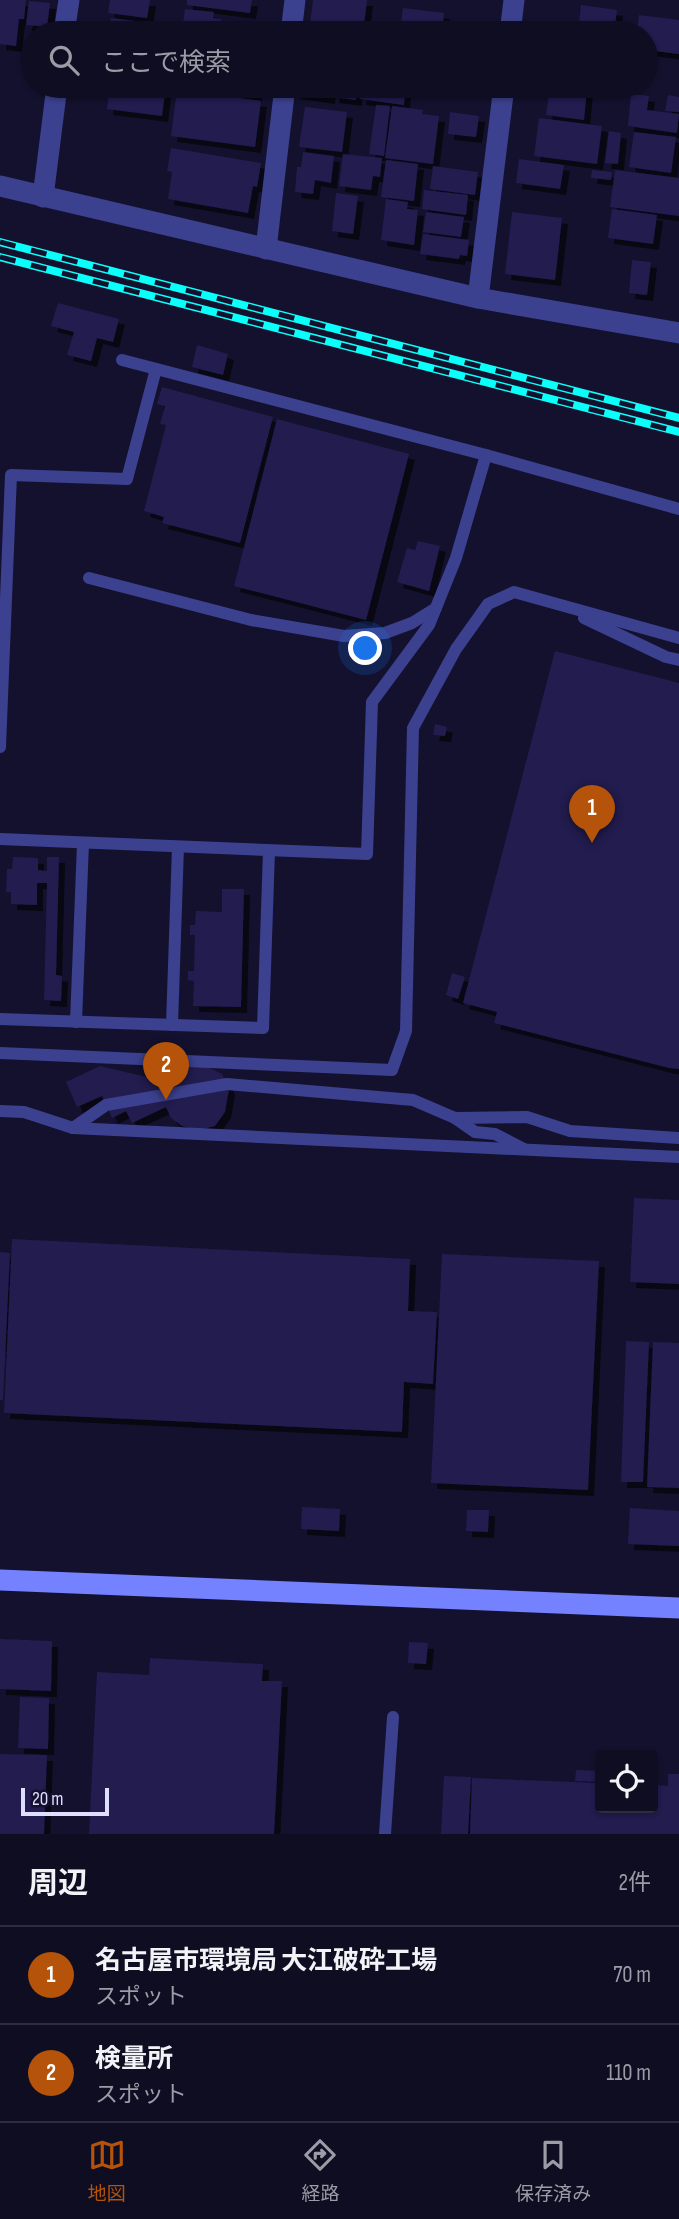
<!DOCTYPE html>
<html lang="ja">
<head>
<meta charset="utf-8">
<style>
	body { margin:0; font-family:"Sofia Sans Condensed","Noto Sans JP",sans-serif; background:#17162a; color:#f1f3f6 }
	.controls { position:absolute; right:21px; bottom:21px; display:grid; overflow:hidden; border-radius:7px; box-shadow:0 2px 5px #0004 }
	.controls button { width:63px; height:63px; display:grid; place-items:center; padding:0; border:0; border-bottom:2px solid #2e2d40; background:#0e0d22; color:#f1f3f6; font:35px sans-serif }
	.scale { position:absolute; left:21px; bottom:18px; width:88px; box-sizing:border-box; padding-left:7px; border:4px solid #dedeff; border-top:0; font-size:19px; line-height:24px; white-space:nowrap; color:#dedeff; -webkit-text-stroke:5px #13112e; paint-order:stroke }
	.you { position:absolute; left:366px; top:649px; width:24px; height:24px; margin:-18px; border:5px solid #fff; border-radius:50%; background:#1a73e8; box-shadow:0 0 0 10px #1a73e833 }
	.badge { display:grid; place-items:center; width:46px; height:46px; border-radius:50%; background:#b45309; color:#fff; font-size:23px; font-weight:700 }
	.pin { position:absolute; translate:-50% -58px; filter:drop-shadow(0 2px 4px #0008) }
	.pin::after { content:''; position:absolute; top:37px; width:24px; height:21px; background:inherit; clip-path:polygon(0 0,100% 0,50% 100%) }
	.list { margin:0; padding:0; list-style:none }
	h2 { display:flex; justify-content:space-between; align-items:center; height:91px; margin:0; padding:0 28px; font-size:30px }
	h2 small { font-size:23px; font-weight:400; color:#9b9ca5 }
	.list li { display:grid; grid-template-columns:46px 1fr auto; gap:21px; align-items:center; box-sizing:border-box; height:98px; padding:0 28px; border-top:2px solid #2e2d40 }
	.list b { display:block; font-size:26px; white-space:nowrap }
	.list p { margin:0; font-size:23px; white-space:nowrap; color:#9b9ca5 }
	.list em { font-size:23px; font-style:normal; color:#9b9ca5 }
	.icon { flex:none; width:38px; height:38px; fill:none; stroke:currentColor; stroke-width:2; stroke-linecap:round; stroke-linejoin:round }
	.map { position:relative; flex:none; width:679px; height:1834px; overflow:hidden }
	.search { position:absolute; background:#0e0d22; box-shadow:0 2px 5px #0004; left:21px; right:21px; top:21px; height:77px; display:flex; align-items:center; gap:18px; box-sizing:border-box; padding:0 24px; border-radius:38px; color:#9b9ca5; font-size:26px }
	.sheet { height:287px; background:#0e0d22 }
	nav { display:flex; justify-content:space-around; align-items:center; box-sizing:border-box; height:98px; border-top:2px solid #2e2d40; background:#0e0d22; font-size:19px; color:#9b9ca5 }
	nav a { display:grid; justify-items:center; gap:4px }
	nav .on { color:#b45309 }
	.map>svg:first-child { display:block }
</style>
</head>
<body>
<div class="map">
<svg width="679" height="1834" viewBox="0 0 679 1834">
	<defs>
		<filter id="shadow"><feDropShadow dx="6" dy="6" stdDeviation="0" flood-color="#0009"/></filter>
	</defs>
	<rect width="100%" height="100%" fill="#13112e"/>
	<g fill="#211c50" filter="url(#shadow)">
		<polygon points="0,0 26,0 24,19 19,19 16,46 0,44"/>
		<polygon points="110,0 150,0 147,18 108,13"/>
		<polygon points="187,0 252,0 250,13 187,5"/>
		<polygon points="313,0 367,0 363,33 309,33"/>
		<polygon points="29,1 50,3 47,27 26,25"/>
		<polygon points="581,5 617,10 614,33 578,33"/>
		<polygon points="403,8 444,13 442,33 400,31"/>
		<polygon points="185,9 214,12 213,18 221,19 220,25 227,26 226,33 182,33"/>
		<polygon points="639,15 679,20 679,54 646,50 646,33 632,33 633,30 637,31"/>
		<polygon points="111,18 167,25 166,33 109,33"/>
		<polygon points="110,86 166,86 162,116 107,109"/>
		<polygon points="206,86 257,86 256,96 205,90"/>
		<polygon points="295,86 330,86 329,98 294,93"/>
		<polygon points="335,86 357,86 356,100 333,97"/>
		<polygon points="362,86 385,86 405,89 404,105 360,99"/>
		<polygon points="550,86 587,89 584,120 546,115"/>
		<polygon points="177,90 261,101 255,147 171,136"/>
		<polygon points="631,94 649,96 647,110 679,114 677,133 628,126"/>
		<polygon points="668,95 679,97 679,112 665,111"/>
		<polygon points="376,105 390,106 384,156 369,154"/>
		<polygon points="392,106 423,110 422,114 439,116 433,164 385,158"/>
		<polygon points="305,107 347,112 342,152 299,147"/>
		<polygon points="450,112 479,116 476,137 448,134"/>
		<polygon points="539,118 602,126 597,164 534,156"/>
		<polygon points="609,131 621,133 618,164 605,163"/>
		<polygon points="634,132 676,137 671,173 629,167"/>
		<polygon points="171,148 261,163 257,187 253,186 248,213 168,199 172,172 167,171"/>
		<polygon points="303,152 334,156 331,183 315,180 313,194 295,192 297,167 301,167"/>
		<polygon points="343,154 382,158 380,177 373,176 371,190 339,186"/>
		<polygon points="519,159 564,165 560,189 516,183"/>
		<polygon points="386,160 418,164 414,201 381,197"/>
		<polygon points="433,166 478,172 475,195 430,189"/>
		<polygon points="592,170 612,172 611,180 591,178"/>
		<polygon points="615,170 679,178 679,216 610,207"/>
		<polygon points="424,190 468,195 466,215 422,209"/>
		<polygon points="336,193 358,196 353,234 332,231"/>
		<polygon points="386,199 408,202 407,209 418,210 414,245 381,240"/>
		<polygon points="612,209 657,215 653,244 608,238"/>
		<polygon points="426,212 464,217 461,237 423,232"/>
		<polygon points="512,212 562,218 555,280 505,274"/>
		<polygon points="423,234 469,240 467,256 460,255 459,259 420,254"/>
		<polygon points="632,260 651,262 647,295 629,293"/>
		<polygon points="58,303 119,319 113,342 97,338 91,361 67,355 74,332 51,326"/>
		<polygon points="197,345 228,354 223,375 192,367"/>
		<polygon points="162,387 273,417 240,543 162,523 164,517 144,511 166,425 160,424 165,406 157,404"/>
		<polygon points="277,419 409,454 366,620 234,586"/>
		<polygon points="418,541 440,546 429,591 397,582 407,548 415,550"/>
		<polygon points="555,651 679,683 679,1069 669,1068 494,1023 497,1012 463,1003"/>
		<polygon points="435,724 447,727 445,736 433,735"/>
		<polygon points="13,857 38,858 38,870 47,871 47,857 59,857 56,975 62,976 61,1001 44,1000 47,883 37,883 37,905 11,904 11,892 6,892 7,869 12,869"/>
		<polygon points="222,889 244,889 241,1007 193,1006 194,981 188,980 188,971 194,971 195,935 190,935 190,925 195,925 196,911 222,912"/>
		<polygon points="452,973 465,977 458,999 446,995"/>
		<polygon points="100,1066 168,1082 173,1074 186,1067 206,1066 222,1074 229,1089 225,1112 215,1126 199,1130 182,1126 171,1118 166,1107 132,1123 126,1111 112,1118 102,1096 77,1107 66,1082"/>
		<polygon points="634,1198 679,1200 679,1284 630,1282"/>
		<polygon points="12,1239 410,1259 408,1311 437,1312 433,1384 404,1382 402,1432 4,1413"/>
		<polygon points="0,1252 10,1253 3,1400 0,1400"/>
		<polygon points="442,1254 599,1261 588,1490 431,1483"/>
		<polygon points="626,1341 649,1342 643,1482 621,1482"/>
		<polygon points="653,1342 679,1343 679,1488 647,1487"/>
		<polygon points="302,1507 340,1509 339,1531 301,1529"/>
		<polygon points="630,1508 679,1511 679,1546 628,1544"/>
		<polygon points="467,1510 489,1510 488,1532 466,1531"/>
		<polygon points="0,1639 52,1641 51,1691 0,1689"/>
		<polygon points="409,1642 428,1643 426,1664 408,1663"/>
		<polygon points="150,1658 263,1664 262,1681 282,1681 274,1834 89,1834 97,1672 149,1675"/>
		<polygon points="20,1697 49,1698 48,1749 18,1748"/>
		<polygon points="0,1754 47,1755 44,1834 0,1834"/>
		<polygon points="576,1770 600,1771 600,1782 575,1781"/>
		<polygon points="668,1774 679,1774 679,1834 470,1834 472,1778 600,1783 600,1808 653,1808 653,1785 668,1786"/>
		<polygon points="444,1776 471,1777 468,1834 441,1834"/>
	</g>
	<g fill="none" stroke-linecap="round" stroke-linejoin="round">
		<g stroke="#3b418e" stroke-width="12">
			<polyline points="122,360 486,455 679,509"/>
			<polyline points="89,578 251,620 344,636 385,633 412,623 436,608"/>
			<polyline points="584,618 666,657 679,660"/>
			<polyline points="0,747 11,475 127,479 156,369"/>
			<polyline points="0,839 367,854 372,702 429,625 456,558 486,455"/>
			<polyline points="0,1019 263,1028 269,851"/>
			<polyline points="76,1022 83,843"/>
			<polyline points="172,1025 178,847"/>
			<polyline points="0,1053 392,1070 406,1031 413,728 456,649 488,604 514,592 679,638"/>
			<polyline points="0,1111 24,1112 73,1128 679,1157"/>
			<polyline points="455,1118 475,1132 495,1134 524,1149"/>
			<polyline points="73,1128 106,1105 227,1084 413,1100 455,1118 527,1117 570,1131 679,1138"/>
			<polyline points="385,1834 393,1717"/>
		</g>
		<g stroke="#3b418e" stroke-width="21">
			<polyline points="64,33 69,0"/>
			<polyline points="291,33 295,0"/>
			<polyline points="510,33 514,0"/>
			<polyline points="0,186 478,298 679,333"/>
			<polyline points="43,197 57,86"/>
			<polyline points="266,249 285,86"/>
			<polyline points="478,298 504,86"/>
		</g>
		<polyline stroke="#7582ff" stroke-width="21" points="0,1580 679,1608"/>
		<g stroke="#0afffb" stroke-width="8">
			<g id="rail">
				<polyline points="0,242 679,418"/>
				<polyline points="0,257 679,432"/>
			</g>
		</g>
		<use href="#rail" stroke="#13112e" stroke-width="5" stroke-dasharray="16" stroke-linecap="butt"/>
	</g>
</svg>
<div class="controls">
<button><svg class="icon" aria-label="locate" viewBox="0 0 24 24"><circle cx="12" cy="12" r="6"/><path d="M12 2v4M12 18v4M2 12h4M18 12h4"/></svg></button>
</div>
<div class="scale">20 m</div>
<div class="you"></div>
<div class="pin badge" style="left:592px;top:843px">1</div>
<div class="pin badge" style="left:166px;top:1100px">2</div>
<div class="search"><svg class="icon" aria-label="search" viewBox="0 0 24 24"><circle cx="10" cy="10" r="6"/><path d="M15 15l6 6"/></svg>ここで検索</div>
</div>
<section class="sheet">
<h2>周辺<small>2件</small></h2>
<ul class="list">
<li><span class="badge">1</span><div><b>名古屋市環境局 大江破砕工場</b><p>スポット</p></div><em>70 m</em></li>
<li><span class="badge">2</span><div><b>検量所</b><p>スポット</p></div><em>110 m</em></li>
</ul>
</section>
<nav>
<a class="on"><svg class="icon" aria-label="map" viewBox="0 0 24 24"><path d="M3 6l6-2 6 2 6-2v14l-6 2-6-2-6 2zM9 4v14M15 6v14"/></svg>地図</a>
<a><svg class="icon" aria-label="directions" viewBox="0 0 24 24"><path d="M12 3l9 9-9 9-9-9zM9 14v-3h6M13 9l2 2-2 2"/></svg>経路</a>
<a><svg class="icon" aria-label="saved" viewBox="0 0 24 24"><path d="M7 4h10v16l-5-4-5 4z"/></svg>保存済み</a>
</nav>
</body>
</html>
